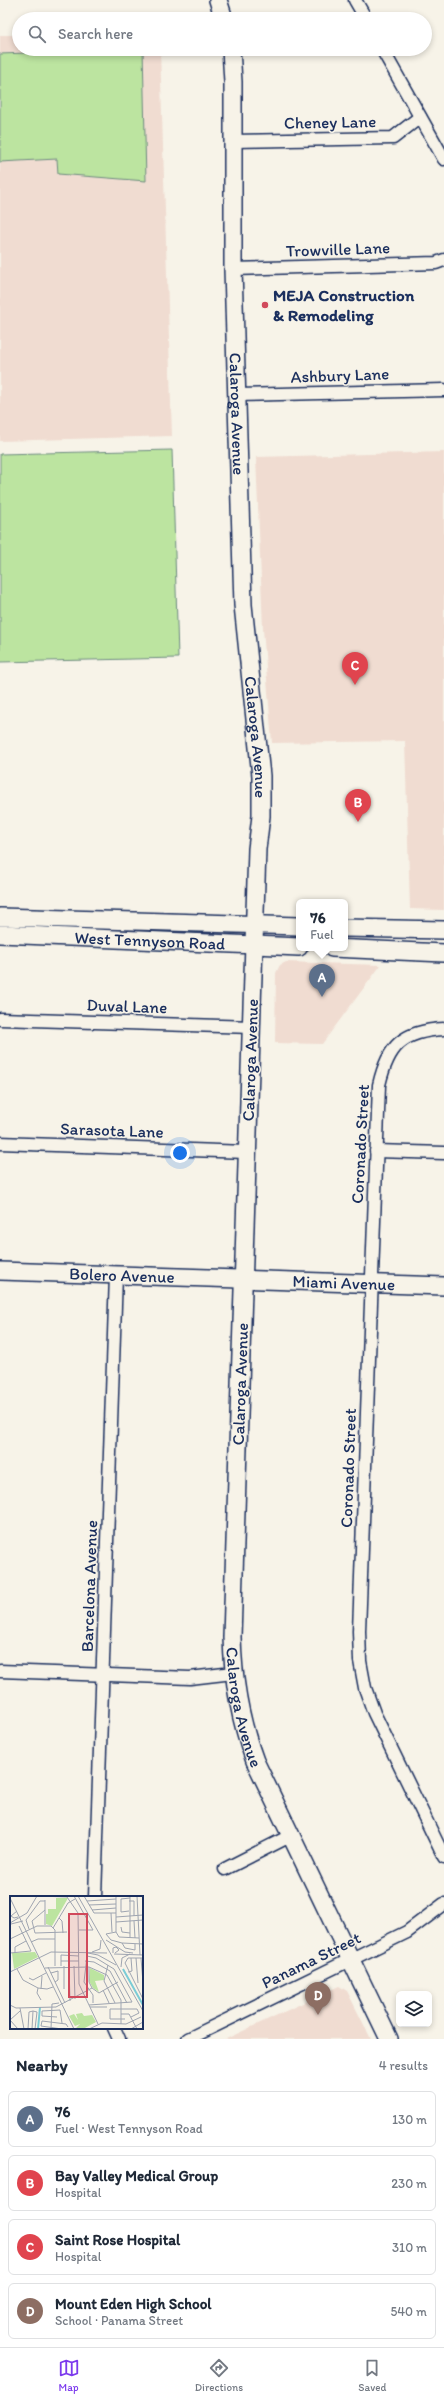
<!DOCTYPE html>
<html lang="en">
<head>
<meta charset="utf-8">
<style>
	body { margin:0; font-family:Itim,sans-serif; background:#f2f2f3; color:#1f2937 }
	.controls { position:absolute; right:12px; bottom:12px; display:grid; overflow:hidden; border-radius:6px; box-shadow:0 2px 6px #0003 }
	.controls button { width:36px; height:36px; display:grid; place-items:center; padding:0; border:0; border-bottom:1px solid #e0e1e3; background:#fff; color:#1f2937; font:20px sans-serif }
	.you { position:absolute; left:180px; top:1153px; width:14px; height:14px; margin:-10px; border:3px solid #fff; border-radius:50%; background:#1a73e8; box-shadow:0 0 0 6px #1a73e833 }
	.badge { display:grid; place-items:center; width:26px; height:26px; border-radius:50%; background:#7c3aed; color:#fff; font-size:13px; font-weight:700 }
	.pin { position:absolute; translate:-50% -33px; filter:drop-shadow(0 1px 2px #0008) }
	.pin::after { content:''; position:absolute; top:21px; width:14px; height:12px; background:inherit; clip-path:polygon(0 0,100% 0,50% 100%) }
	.popup { position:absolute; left:296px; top:899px; width:52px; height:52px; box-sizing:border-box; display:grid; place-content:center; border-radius:6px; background:#fff; filter:drop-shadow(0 1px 3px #0005); font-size:13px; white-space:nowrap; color:#747a83 }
	.popup b { font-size:15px; color:#1f2937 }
	.popup::after { content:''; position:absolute; left:50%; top:100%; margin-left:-8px; border:8px solid transparent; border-top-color:#fff }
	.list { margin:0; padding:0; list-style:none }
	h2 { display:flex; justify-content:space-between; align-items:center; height:52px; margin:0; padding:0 16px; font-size:17px }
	h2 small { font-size:13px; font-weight:400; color:#747a83 }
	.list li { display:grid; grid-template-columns:26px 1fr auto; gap:12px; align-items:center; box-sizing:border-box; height:56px; margin:0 8px 8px; padding:0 8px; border:1px solid #e0e1e3; border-radius:6px }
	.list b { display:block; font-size:15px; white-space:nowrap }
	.list p { margin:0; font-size:13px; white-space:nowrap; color:#747a83 }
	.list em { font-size:13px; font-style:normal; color:#747a83 }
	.icon { flex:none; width:22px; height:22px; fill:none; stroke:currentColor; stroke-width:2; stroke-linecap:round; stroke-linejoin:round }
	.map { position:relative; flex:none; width:444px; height:2039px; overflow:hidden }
	.search { position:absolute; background:#fff; box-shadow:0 2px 6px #0003; left:12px; right:12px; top:12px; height:44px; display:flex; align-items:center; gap:10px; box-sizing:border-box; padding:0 14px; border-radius:22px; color:#747a83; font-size:15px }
	.sheet { height:308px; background:#fff }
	nav { display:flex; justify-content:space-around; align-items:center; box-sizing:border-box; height:56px; border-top:1px solid #e0e1e3; background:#fff; font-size:11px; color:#747a83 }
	nav a { display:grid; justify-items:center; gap:2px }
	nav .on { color:#7c3aed }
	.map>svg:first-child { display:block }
</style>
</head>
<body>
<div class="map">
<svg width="444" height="2039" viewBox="0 0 444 2039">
	<rect width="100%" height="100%" fill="#f7f3e8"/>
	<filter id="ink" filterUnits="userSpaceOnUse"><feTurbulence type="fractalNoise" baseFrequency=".025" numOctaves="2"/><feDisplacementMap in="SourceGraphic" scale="8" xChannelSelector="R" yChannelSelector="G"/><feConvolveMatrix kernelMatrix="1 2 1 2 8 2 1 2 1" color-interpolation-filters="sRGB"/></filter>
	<g filter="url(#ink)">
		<g fill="#f0dcd1">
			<polygon points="0,35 19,35 19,49 160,49 172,436 0,441"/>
			<polygon points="444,452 444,910 410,909 405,741 272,743 263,629 256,457"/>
			<polygon points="286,962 381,965 322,1044 275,1043 276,973 280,965"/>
			<polygon points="339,1986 347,1991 371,2039 226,2039"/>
		</g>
		<g fill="#bce4a0" stroke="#6c8a7f">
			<polygon points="143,49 146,181 58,174 57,159 0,162 0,54"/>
			<polygon points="172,450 178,658 0,662 0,454"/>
		</g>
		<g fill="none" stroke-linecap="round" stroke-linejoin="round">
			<g stroke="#1b2f5e" stroke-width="15">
				<g id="street">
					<polyline points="355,0 366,19"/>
					<polyline points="382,49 444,159"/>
					<polyline points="233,141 393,138 420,117"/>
					<polyline points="233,269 436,263 444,260"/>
					<polyline points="237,395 444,390"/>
					<polyline points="0,1019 252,1027"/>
					<path d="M444 1029C402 1031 388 1046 379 1085L359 1631 360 1661 365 1688 374 1713 444 1857"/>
					<polyline points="0,1143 246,1152"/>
					<polyline points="376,1151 444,1153"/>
					<polyline points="0,1671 190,1678 233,1673"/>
					<polyline points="225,1869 290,1836"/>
					<polyline points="95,1897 116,1275"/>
					<polyline points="114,2028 119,2039"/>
					<polyline points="188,2039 407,1932 444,1904"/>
				</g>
			</g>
			<g stroke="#1b2f5e" stroke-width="20">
				<g id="secondary">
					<polyline points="218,0 224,19"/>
					<path id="s1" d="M231 49 233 82V269L243 605 261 776V816L257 849 232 1637C233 1681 240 1721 255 1761L389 2039"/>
					<polyline points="0,917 299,926"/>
					<polyline points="345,928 444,930"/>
					<path id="s2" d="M0 934 299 947"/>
					<polyline points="332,948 444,953"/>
					<path id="s3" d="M0 1271 444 1286"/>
				</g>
			</g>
			<use href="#street" stroke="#f7f3e8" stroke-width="12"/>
			<use href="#secondary" stroke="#f7f3e8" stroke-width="17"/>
		</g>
	</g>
	<circle fill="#d1495b" stroke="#f7f3e8" stroke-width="1.5" cx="265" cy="305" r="4"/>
	<g text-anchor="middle" stroke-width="3" stroke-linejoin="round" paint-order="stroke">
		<g font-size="17" fill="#1b2f5e" stroke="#f7f3e8">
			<text transform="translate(330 122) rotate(-1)" y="6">Cheney Lane</text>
			<text transform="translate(338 249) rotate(-2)" y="6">Trowville Lane</text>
			<text transform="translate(340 375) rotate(-2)" y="6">Ashbury Lane</text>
			<text dy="6" stroke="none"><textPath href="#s1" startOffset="365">Calaroga Avenue</textPath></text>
			<text dy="6" stroke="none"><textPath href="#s1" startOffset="689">Calaroga Avenue</textPath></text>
			<text dy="6" stroke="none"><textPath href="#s2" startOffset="150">West Tennyson Road</textPath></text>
			<text transform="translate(127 1006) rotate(2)" y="6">Duval Lane</text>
			<text transform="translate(250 1060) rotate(-88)" y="6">Calaroga Avenue</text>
			<text transform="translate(112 1130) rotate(2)" y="6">Sarasota Lane</text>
			<text transform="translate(360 1144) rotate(-87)" y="6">Coronado Street</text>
			<text dy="6" stroke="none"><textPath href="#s3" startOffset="122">Bolero Avenue</textPath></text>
			<text dy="6" stroke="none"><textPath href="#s3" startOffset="344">Miami Avenue</textPath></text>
			<text transform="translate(240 1384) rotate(-88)" y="6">Calaroga Avenue</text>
			<text transform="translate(348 1468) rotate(-88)" y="6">Coronado Street</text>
			<text transform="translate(89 1586) rotate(-88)" y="6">Barcelona Avenue</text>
			<text dy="6" stroke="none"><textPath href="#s1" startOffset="1661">Calaroga Avenue</textPath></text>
			<text transform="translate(311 1960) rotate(-26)" y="6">Panama Street</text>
		</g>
		<g font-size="17" font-weight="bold" fill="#1b2f5e" stroke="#f7f3e8" text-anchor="start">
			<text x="273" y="301">MEJA Construction<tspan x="273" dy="20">&amp; Remodeling</tspan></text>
		</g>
	</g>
	<g transform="translate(10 1896)">
		<rect width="133" height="133" fill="#f7f3e8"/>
		<path d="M46 2H58L42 30 36 28V18H38V13H46ZM25 56 28 61 4 73 2 57ZM80 72 94 79V84L85 85 89 96 83 92 79 85ZM72 117 74 120 82 119 86 126 73 133H65L70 128 65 130 59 120 64 118 68 124 66 118Z" fill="#bce4a0"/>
		<path fill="none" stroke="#7bccd6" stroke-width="2" d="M113 73 133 109M28 133 30 111"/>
		<path fill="none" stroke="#9fa5b1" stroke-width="1" d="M29 0 57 1 68 17 69 88 88 128M64 0 83 34H69M68 0 133 115M74 0 84 17H106M106 0V36L109 41M120 0V42M127 0 130 59M0 2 64 133M35 4V29M77 5 106 3M119 5H124V20M79 9 106 8M35 14 22 25 25 37 57 36M82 14 106 12M7 15 1 20 4 22 8 21M119 15 111 16V3L120 2M101 17 102 36M106 21 133 19M49 22 52 25 53 37M124 25 125 42M106 26 133 24M0 27 17 17 27 0M1 28 13 25M111 31 112 36 120 37M43 32 58 7 65 3M19 33 16 24 30 5H35M106 36 96 38 101 44 112 47 133 48M109 41 129 42M0 43 27 30H41L45 34V70M96 44 115 56 123 57M21 46 28 43H45M112 47 115 52 125 54V48M82 56 90 53 91 44M0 57 21 55 9 30M5 57V51L16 45M78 57 88 59 106 69M103 57V52L106 51 109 54 105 57M104 58 133 59M126 62 128 87M131 62 133 87M133 62H118L115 67 133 103M51 65H69M75 65 84 66 100 75 117 107M98 69 94 85 105 107M51 70V59L69 60M54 70V93M59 70 60 105M64 70 65 103M38 71 55 107M79 71V86L82 92 89 97M111 71 112 62 120 58M35 72 79 71 97 79 111 104V128M7 73 13 84 28 92 37 93 43 91M0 76 41 56 97 57M118 76 122 75 121 62M41 77 48 75V84L45 86M19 82 23 84 36 77M0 86V105M28 92 27 97 31 104M31 93 32 80M93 94 99 107M89 97 108 86M83 107V99L74 86 77 60 86 62 104 73 122 106M0 109 6 112 46 111 82 92M79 109 122 106M80 111H97M10 112 14 133M111 118H119L127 133M47 121 32 120V115L50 114 52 127M115 123H100V113H127L129 117 121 121M0 124 10 115M0 124 8 133M18 133 19 116 23 115 27 116 25 133M22 133 23 115M41 133 42 108 49 107M52 133 31 130 32 125 56 128 58 131M79 133 92 127 116 128 131 121M121 133 133 126"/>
		<path fill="#d1495b" fill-opacity="0.15" stroke="#d1495b" stroke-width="2" d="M59 18H77V101H59Z"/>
		<rect width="133" height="133" fill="none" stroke="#1b2f5e" stroke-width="2"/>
	</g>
</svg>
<div class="controls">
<button><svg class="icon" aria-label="layers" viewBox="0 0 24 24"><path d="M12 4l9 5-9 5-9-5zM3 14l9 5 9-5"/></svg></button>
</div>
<div class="you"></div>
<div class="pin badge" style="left:322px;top:997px;background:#5c6f8a">A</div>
<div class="popup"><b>76</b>Fuel</div>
<div class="pin badge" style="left:358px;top:822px;background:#e0444e">B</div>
<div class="pin badge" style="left:355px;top:685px;background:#e0444e">C</div>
<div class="pin badge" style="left:318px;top:2015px;background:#8d6e63">D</div>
<div class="search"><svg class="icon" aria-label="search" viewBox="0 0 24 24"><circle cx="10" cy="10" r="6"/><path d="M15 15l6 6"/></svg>Search here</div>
</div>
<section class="sheet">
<h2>Nearby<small>4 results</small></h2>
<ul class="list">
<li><span class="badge" style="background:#5c6f8a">A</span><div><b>76</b><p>Fuel · West Tennyson Road</p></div><em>130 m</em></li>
<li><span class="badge" style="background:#e0444e">B</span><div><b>Bay Valley Medical Group</b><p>Hospital</p></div><em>230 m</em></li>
<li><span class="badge" style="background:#e0444e">C</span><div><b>Saint Rose Hospital</b><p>Hospital</p></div><em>310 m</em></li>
<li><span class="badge" style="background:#8d6e63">D</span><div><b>Mount Eden High School</b><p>School · Panama Street</p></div><em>540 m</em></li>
</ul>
</section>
<nav>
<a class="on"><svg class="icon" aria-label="map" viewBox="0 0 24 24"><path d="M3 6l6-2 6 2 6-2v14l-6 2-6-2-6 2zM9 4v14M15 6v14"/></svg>Map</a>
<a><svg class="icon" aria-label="directions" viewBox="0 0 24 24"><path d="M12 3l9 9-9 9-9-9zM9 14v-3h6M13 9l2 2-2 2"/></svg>Directions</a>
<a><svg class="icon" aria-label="saved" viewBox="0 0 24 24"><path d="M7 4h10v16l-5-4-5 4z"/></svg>Saved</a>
</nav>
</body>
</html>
